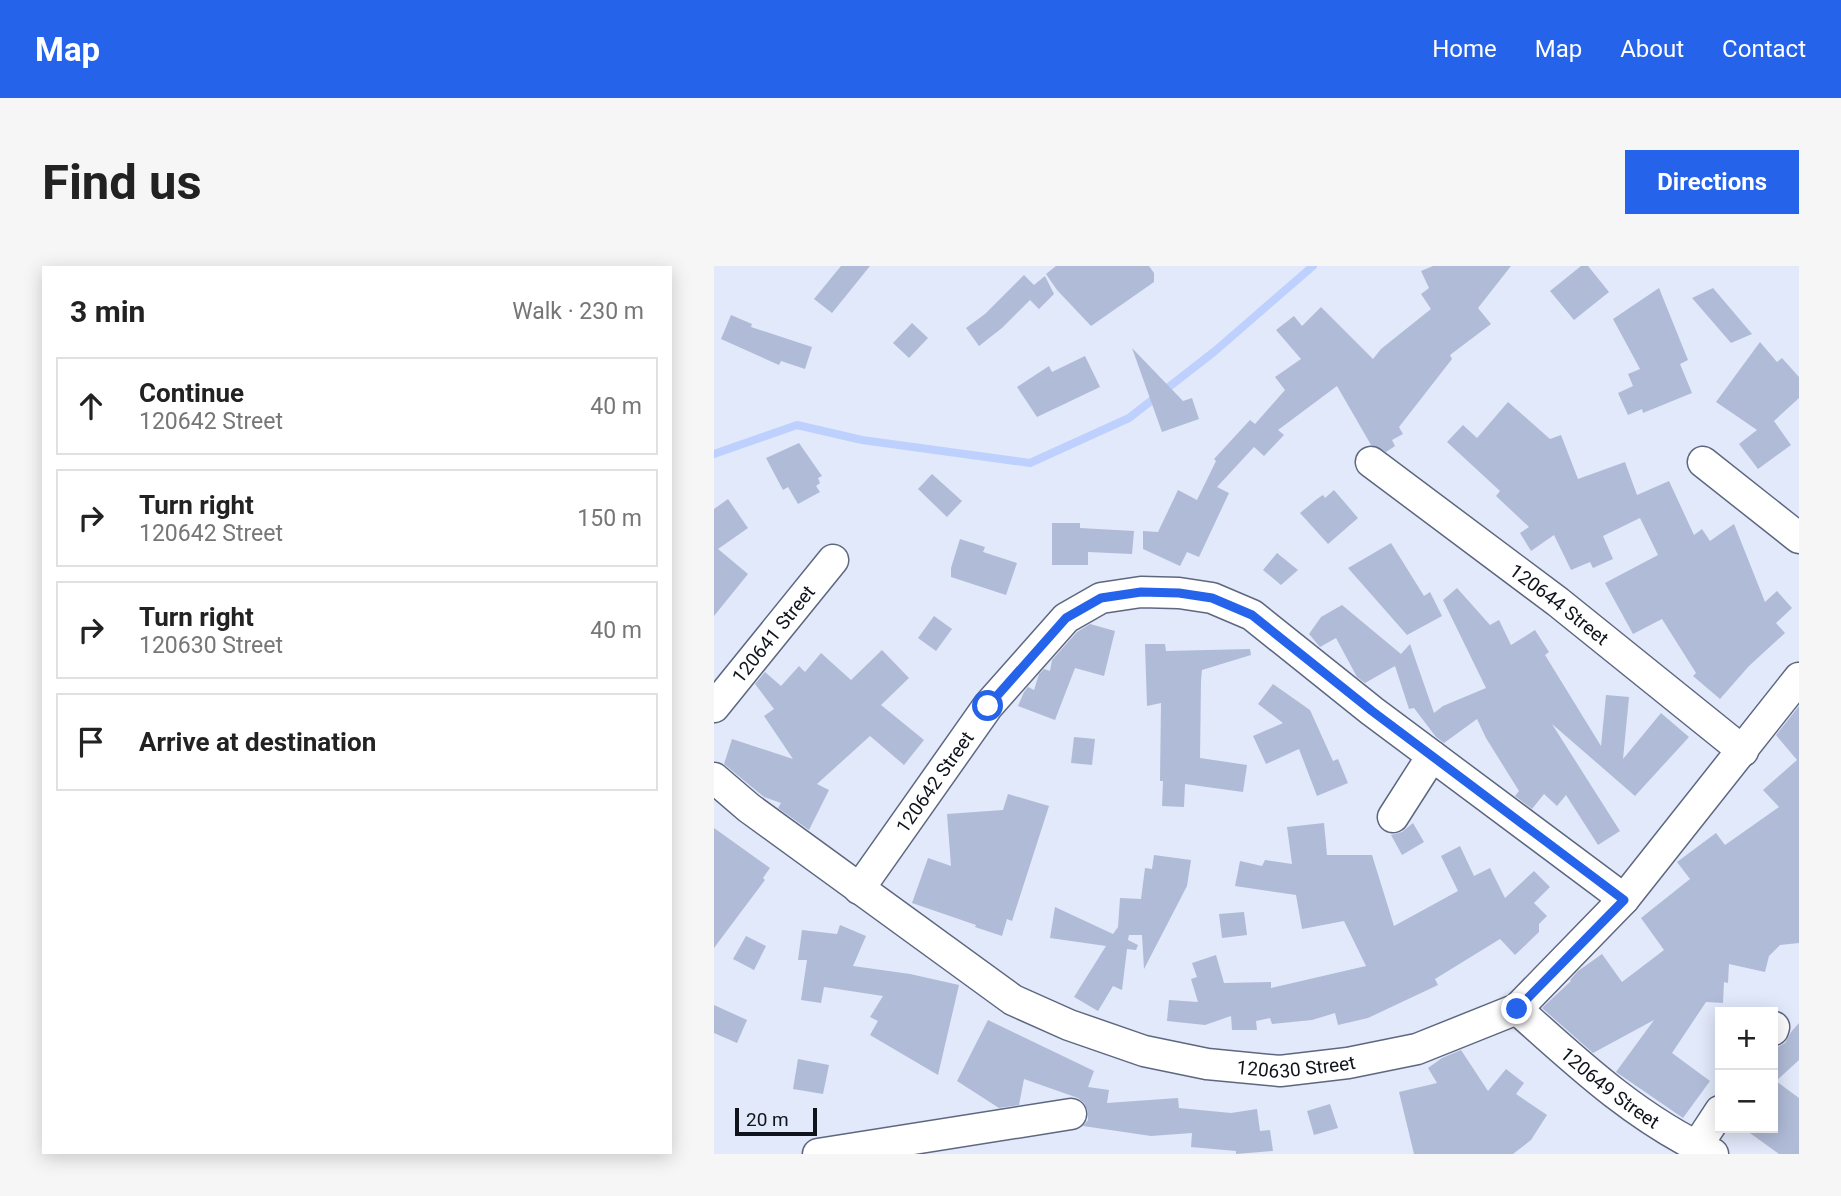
<!DOCTYPE html>
<html lang="en">
<head>
<meta charset="utf-8">
<style>
	body { margin:0; font-family:Roboto,sans-serif; background:#f6f6f6; color:#222 }
	.controls { position:absolute; right:21px; bottom:21px; display:grid; overflow:hidden; border-radius:0px; box-shadow:0 4px 18px #0003 }
	.controls button { width:63px; height:63px; display:grid; place-items:center; padding:0; border:0; border-bottom:2px solid #e0e0e0; background:#fff; color:#222; font:35px sans-serif }
	.scale { position:absolute; left:21px; bottom:18px; width:82px; box-sizing:border-box; padding-left:7px; border:4px solid #0f131c; border-top:0; font-size:19px; line-height:24px; white-space:nowrap; color:#0f131c; -webkit-text-stroke:5px #e2e9fa; paint-order:stroke }
	.stop { position:absolute; width:21px; height:21px; margin:-16px; border:5px solid #2563eb; border-radius:50%; background:#fff }
	.stop.end { background:#2563eb; border-color:#fff; box-shadow:0 2px 7px #0008 }
	.list { margin:0; padding:0; list-style:none }
	h2 { display:flex; justify-content:space-between; align-items:center; height:91px; margin:0; padding:0 28px; font-size:30px }
	h2 small { font-size:23px; font-weight:400; color:#767676 }
	.list li { display:grid; grid-template-columns:46px 1fr auto; gap:21px; align-items:center; box-sizing:border-box; height:98px; margin:0 14px 14px; padding:0 14px; border:2px solid #e0e0e0; border-radius:0px }
	.list b { display:block; font-size:26px; white-space:nowrap }
	.list p { margin:0; font-size:23px; white-space:nowrap; color:#767676 }
	.list em { font-size:23px; font-style:normal; color:#767676 }
	.icon { flex:none; width:38px; height:38px; fill:none; stroke:currentColor; stroke-width:2; stroke-linecap:round; stroke-linejoin:round }
	.map { position:relative; flex:none; width:1085px; height:888px; overflow:hidden; border-radius:0px }
	header { display:flex; align-items:center; gap:42px; box-sizing:border-box; height:98px; padding:0 35px; background:#2563eb; color:#fff }
	header strong { font-size:33px }
	nav { display:flex; gap:38px; margin-inline-start:auto; font-size:24px }
	.intro { display:flex; align-items:center; justify-content:space-between; box-sizing:border-box; height:168px; padding:0 42px }
	h1 { margin:0; font-size:49px }
	.button { padding:18px 32px; border-radius:0px; background:#2563eb; color:#fff; font-size:24px; font-weight:700 }
	main { display:flex; gap:42px; padding:0 42px }
	aside { flex:1; background:#fff; border-radius:0px; box-shadow:0 4px 18px #0003 }
	.map>svg:first-child { display:block }
</style>
</head>
<body>
<header>
<strong>Map</strong>
<nav><a>Home</a><a>Map</a><a>About</a><a>Contact</a></nav>
</header>
<div class="intro"><h1>Find us</h1><a class="button">Directions</a></div>
<main>
<aside>
<h2>3 min<small>Walk · 230 m</small></h2>
<ul class="list">
<li><svg class="icon" aria-label="ahead" viewBox="0 0 24 24"><path d="M12 20V5M6 11l6-6 6 6"/></svg><div><b>Continue</b><p>120642 Street</p></div><em>40 m</em></li>
<li><svg class="icon" aria-label="right" viewBox="0 0 24 24"><path d="M7 20v-9h11M14 6l5 5-5 5"/></svg><div><b>Turn right</b><p>120642 Street</p></div><em>150 m</em></li>
<li><svg class="icon" aria-label="right" viewBox="0 0 24 24"><path d="M7 20v-9h11M14 6l5 5-5 5"/></svg><div><b>Turn right</b><p>120630 Street</p></div><em>40 m</em></li>
<li><svg class="icon" aria-label="arrive" viewBox="0 0 24 24"><path d="M6 21V4h12l-3 4 3 4H6"/></svg><div><b>Arrive at destination</b></div></li>
</ul>
</aside>
<div class="map">
<svg width="1085" height="888" viewBox="0 0 1085 888">
	<rect width="100%" height="100%" fill="#e2e9fa"/>
	<g fill="none" stroke-linecap="round" stroke-linejoin="round">
		<polyline stroke="#bdd0fe" stroke-width="8" points="0,188 83,159 148,174 316,197 415,152 501,85 599,0"/>
	</g>
	<g fill="#b0bbd7">
		<polygon points="127,0 156,0 118,47 100,33"/>
		<polygon points="342,0 435,0 440,7 440,16 377,60 343,24 332,8"/>
		<polygon points="719,0 797,0 764,42 777,58 736,89 738,93 685,161 689,168 678,174 681,180 672,186 657,179 623,120 564,164 570,169 550,190 540,181 503,221 515,227 485,291 473,286 466,300 429,283 429,265 444,266 464,224 483,234 502,195 500,193 536,154 541,158 571,124 561,111 587,93 562,64 580,50 588,60 607,41 659,93 667,83 717,43 707,28 715,22 707,5"/>
		<polygon points="867,0 874,0 895,26 860,54 836,25"/>
		<polygon points="310,9 320,19 331,10 340,28 325,43 316,34 288,62 265,80 252,62 271,48"/>
		<polygon points="945,22 974,94 966,98 978,127 929,147 928,143 914,149 904,127 919,120 914,108 926,103 899,53"/>
		<polygon points="999,22 1038,68 1017,77 978,32"/>
		<polygon points="17,49 38,58 37,61 98,81 91,103 67,95 65,99 7,73"/>
		<polygon points="198,57 214,72 195,92 179,77"/>
		<polygon points="1046,76 1063,96 1068,92 1085,111 1085,132 1060,155 1077,179 1044,203 1025,178 1043,164 1002,136"/>
		<polygon points="418,82 469,135 478,132 485,153 448,166"/>
		<polygon points="371,90 386,121 323,151 303,121 335,100 338,106"/>
		<polygon points="794,136 836,173 847,169 864,213 911,196 923,229 955,215 980,269 988,263 996,275 1020,258 1051,336 1063,325 1078,342 1062,357 1071,367 1035,400 1006,433 979,410 982,407 948,353 919,368 891,317 944,289 926,252 889,270 899,293 879,302 876,296 857,304 840,269 817,285 806,267 815,261 782,230 786,225 733,176 749,159 763,172"/>
		<polygon points="85,177 108,210 104,212 106,217 102,220 106,226 84,238 74,221 69,224 52,192"/>
		<polygon points="218,208 248,235 233,251 204,223"/>
		<polygon points="620,224 644,252 614,278 586,247 603,233 609,229 611,232"/>
		<polygon points="14,233 34,262 4,283 34,308 0,350 0,243"/>
		<polygon points="338,257 366,257 366,262 420,265 418,288 374,286 374,299 338,299"/>
		<polygon points="246,273 271,281 269,286 303,297 292,329 237,311 237,302"/>
		<polygon points="677,277 710,330 716,326 728,350 693,369 634,302"/>
		<polygon points="563,287 584,304 567,319 549,304"/>
		<polygon points="743,322 776,359 785,354 797,379 821,364 835,386 831,389 887,480 892,429 915,431 909,493 947,447 975,471 921,530 838,458 906,565 884,579 852,529 843,540 830,528 818,543 801,530 805,525 772,472 763,453 730,477 722,471 700,442 695,443 681,400 651,417 643,411 622,372 606,381 595,368 607,351 628,339 687,388 696,378 720,447 729,440 772,422 729,334"/>
		<polygon points="220,350 238,363 222,385 204,372"/>
		<polygon points="376,358 401,365 390,410 361,402 341,454 304,440 310,426 314,421 320,424 325,408 330,403 336,405 338,394 363,366"/>
		<polygon points="431,378 451,378 452,385 536,383 537,389 488,404 487,415 486,492 533,499 529,526 471,518 470,541 448,540 449,515 446,515 447,437 433,440"/>
		<polygon points="168,384 195,412 167,439 210,474 190,499 156,470 103,518 115,524 95,564 64,542 67,537 50,531 10,498 18,473 79,493 50,450 60,443 41,418 51,406 67,420 85,400 91,406 107,387 137,414"/>
		<polygon points="559,418 596,444 619,495 624,493 634,517 603,530 585,483 552,498 539,470 569,457 544,438"/>
		<polygon points="1085,440 1085,677 1066,679 1055,690 1051,706 1015,698 1014,717 1010,716 1009,737 992,736 958,787 996,815 969,852 902,806 940,754 879,787 828,742 857,715 856,714 864,705 888,688 908,716 950,684 927,652 976,613 963,596 1002,567 1011,579 1065,541 1049,524 1083,494 1062,469"/>
		<polygon points="360,471 381,473 378,499 357,497"/>
		<polygon points="294,528 335,540 298,655 293,653 288,670 261,661 262,659 198,637 214,592 237,600 233,548 289,544"/>
		<polygon points="610,557 613,589 658,589 680,660 744,625 727,590 746,580 760,610 776,602 791,632 820,605 836,621 820,637 833,650 825,658 825,666 801,689 786,673 721,713 724,719 654,752 624,759 621,747 598,754 558,758 556,752 542,755 543,764 518,764 517,750 491,759 453,755 455,734 484,736 477,713 483,711 478,697 502,689 510,717 557,716 557,722 652,700 630,655 588,663 582,629 521,620 526,595 548,600 551,594 578,598 573,561"/>
		<polygon points="699,557 710,576 688,589 677,569 688,566"/>
		<polygon points="0,562 56,602 49,612 51,614 0,682"/>
		<polygon points="440,589 477,594 473,620 430,703 428,669 415,669 414,674 424,679 422,684 413,683 408,724 399,720 384,745 360,731 392,680 336,672 341,641 399,668 404,661 406,632 427,633 431,602 438,603"/>
		<polygon points="530,646 533,669 508,672 505,648"/>
		<polygon points="126,659 152,670 139,700 196,708 245,719 224,809 156,769 164,755 156,751 169,730 110,721 107,737 87,734 93,694 84,694 88,664 123,668"/>
		<polygon points="32,670 52,680 40,704 19,693"/>
		<polygon points="0,739 33,754 23,777 0,767"/>
		<polygon points="274,754 380,805 374,821 395,824 393,837 464,832 465,842 517,847 543,843 546,865 556,864 559,885 522,888 522,885 477,881 478,867 437,870 369,860 374,854 374,846 370,837 364,832 310,813 305,839 285,842 243,815"/>
		<polygon points="1085,757 1085,794 1062,815 1085,832 1085,888 1065,888 1029,862 1059,862 1059,784 1071,777 1077,766"/>
		<polygon points="747,784 774,825 792,803 810,817 802,828 833,849 817,874 799,888 700,888 685,826 723,817 714,802 728,792"/>
		<polygon points="84,793 115,799 109,828 79,823"/>
		<polygon points="616,838 624,862 600,869 593,845"/>
	</g>
	<g fill="none" stroke-linecap="round" stroke-linejoin="round">
		<g stroke="#5d6780" stroke-width="33">
			<g id="minor">
				<path id="s1" d="M657 196 844 336 1029 485"/>
				<polyline points="989,196 1085,272"/>
				<path id="s2" d="M0 441 119 294"/>
				<path id="s3" d="M0 512 35 542 299 734 355 759 430 785 493 798 566 805 634 797 703 783 803 743 910 633 1085 412"/>
				<polyline points="679,551 718,490"/>
				<path id="s4" d="M145 623 274 440 352 352 387 332 427 326 465 327 498 332 538 349 658 445 910 633"/>
				<path id="s5" d="M803 743C864 798 924 854 999 888"/>
				<polyline points="1059,764 1060,761"/>
				<polyline points="983,880 1006,845"/>
				<polyline points="104,888 357,848"/>
			</g>
		</g>
		<use href="#minor" stroke="#fff" stroke-width="30"/>
	</g>
	<g fill="none" stroke-linecap="round" stroke-linejoin="round">
		<polyline stroke="#2563eb" stroke-width="9" points="274,440 352,352 387,332 427,326 465,327 498,332 538,349 658,445 910,634 803,743"/>
	</g>
	<g text-anchor="middle" stroke-width="5" stroke-linejoin="round" paint-order="stroke">
		<g font-size="19" fill="#0f131c" stroke="#e2e9fa">
			<text dy="7" stroke="none"><textPath href="#s1" startOffset="236">120644 Street</textPath></text>
			<text dy="7" stroke="none"><textPath href="#s2" startOffset="94">120641 Street</textPath></text>
			<text dy="7" stroke="none"><textPath href="#s4" startOffset="131">120642 Street</textPath></text>
			<text dy="7" stroke="none"><textPath href="#s3" startOffset="667">120630 Street</textPath></text>
			<text dy="7" stroke="none"><textPath href="#s5" startOffset="122">120649 Street</textPath></text>
		</g>
	</g>
</svg>
<div class="controls">
<button>+</button>
<button>−</button>
</div>
<div class="scale">20 m</div>
<div class="stop" style="left:274px;top:440px"></div>
<div class="stop end" style="left:803px;top:743px"></div>
</div>
</main>
</body>
</html>
